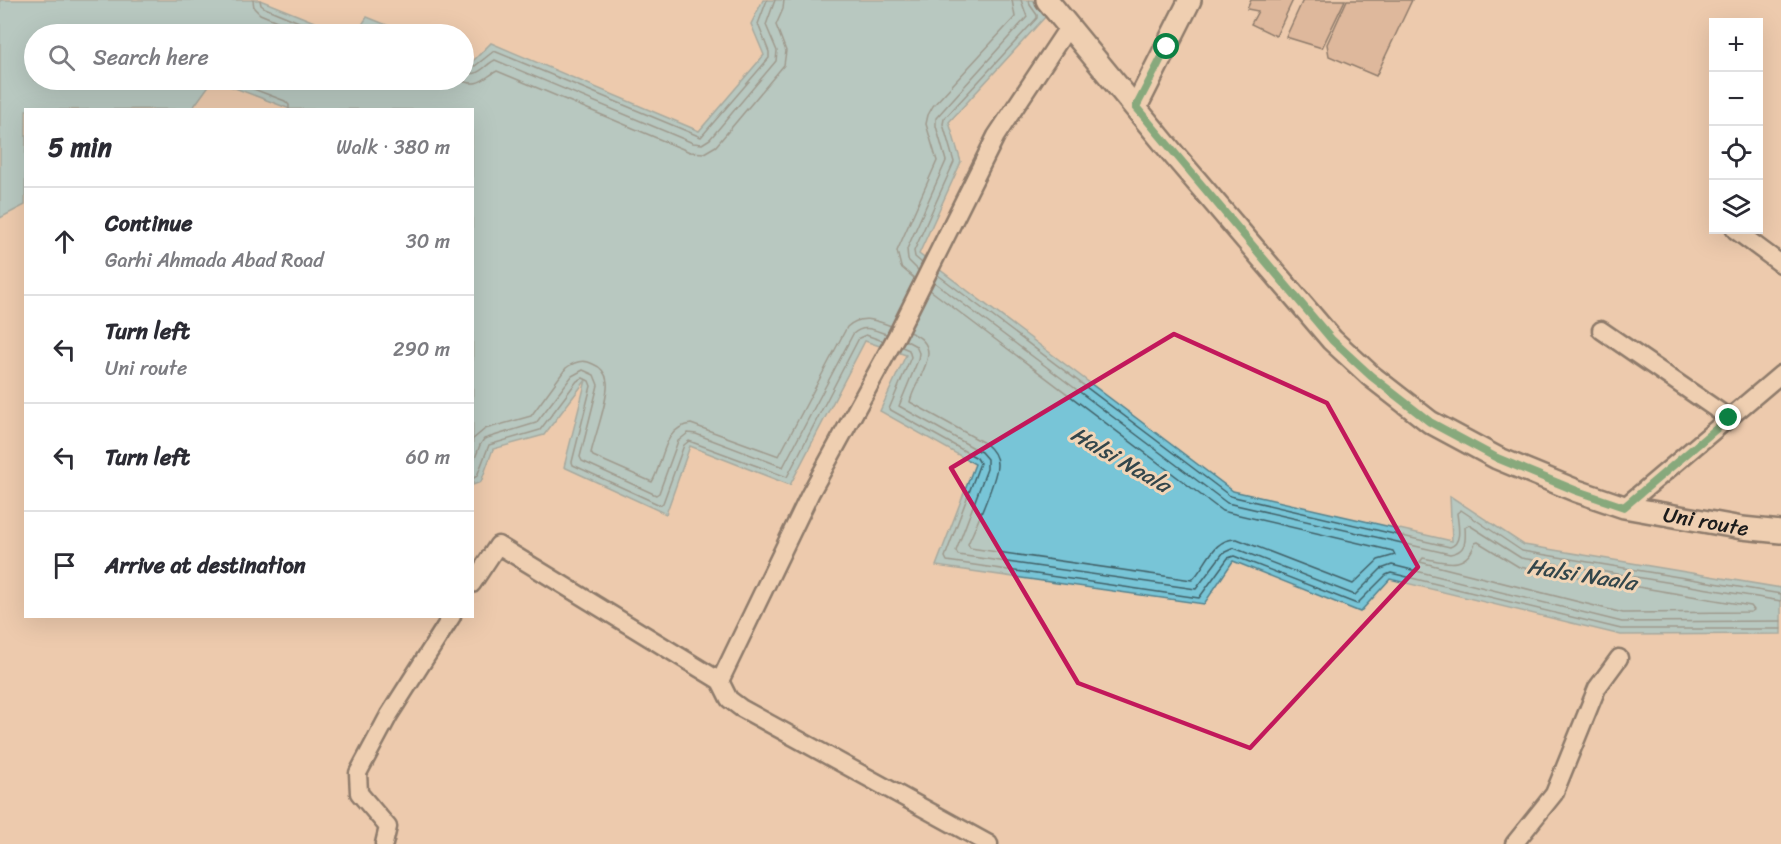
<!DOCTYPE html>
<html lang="en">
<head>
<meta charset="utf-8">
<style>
	body { margin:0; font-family:Sriracha,sans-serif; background:#f2f2f3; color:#2b2b33 }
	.controls { position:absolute; right:18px; top:18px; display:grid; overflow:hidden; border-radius:0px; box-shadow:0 6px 24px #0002 }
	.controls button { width:54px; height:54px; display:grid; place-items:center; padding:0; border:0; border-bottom:2px solid #e1e1e2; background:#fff; color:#2b2b33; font:30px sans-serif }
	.stop { position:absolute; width:18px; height:18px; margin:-14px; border:4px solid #0b8043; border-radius:50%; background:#fff }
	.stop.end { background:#0b8043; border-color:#fff; box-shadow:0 2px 6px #0008 }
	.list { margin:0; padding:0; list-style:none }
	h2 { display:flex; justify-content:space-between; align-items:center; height:78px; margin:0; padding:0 24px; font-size:26px }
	h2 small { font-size:20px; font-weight:400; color:#7c7c81 }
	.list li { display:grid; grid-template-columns:39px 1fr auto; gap:18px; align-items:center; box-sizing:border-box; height:108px; padding:0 24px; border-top:2px solid #e1e1e2 }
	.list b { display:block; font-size:22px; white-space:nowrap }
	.list p { margin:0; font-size:20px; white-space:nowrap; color:#7c7c81 }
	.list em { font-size:20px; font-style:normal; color:#7c7c81 }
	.icon { flex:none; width:33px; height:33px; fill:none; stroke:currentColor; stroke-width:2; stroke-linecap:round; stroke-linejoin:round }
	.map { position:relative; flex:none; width:1781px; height:844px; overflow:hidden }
	.search { position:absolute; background:#fff; box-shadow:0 6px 24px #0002; left:24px; top:24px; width:450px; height:66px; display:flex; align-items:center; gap:15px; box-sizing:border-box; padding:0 21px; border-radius:33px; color:#7c7c81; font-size:22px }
	.panel { position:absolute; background:#fff; box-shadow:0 6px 24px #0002; left:24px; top:108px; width:450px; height:510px; border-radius:0px }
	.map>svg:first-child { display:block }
</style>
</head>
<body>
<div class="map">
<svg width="1781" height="844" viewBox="0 0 1781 844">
	<rect width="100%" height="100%" fill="#edcbad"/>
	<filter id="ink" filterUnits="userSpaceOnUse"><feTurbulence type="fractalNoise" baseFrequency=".0167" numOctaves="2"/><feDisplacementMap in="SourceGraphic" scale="12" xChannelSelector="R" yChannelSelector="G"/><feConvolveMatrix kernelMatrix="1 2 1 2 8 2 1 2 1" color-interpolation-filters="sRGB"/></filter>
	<g filter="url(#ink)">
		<g fill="#78c5d7" stroke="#53818c" stroke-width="1.5">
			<polygon points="0,0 260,0 344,34 34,34 34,80 213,80 192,109 26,110 25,205 0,218"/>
			<polygon points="763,0 1033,0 1046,16 949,122 961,162 919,254 1233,491 1452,541 1450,496 1524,545 1781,588 1781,634 1621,635 1390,579 1360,612 1233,561 1204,604 936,566 975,464 880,411 906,355 865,341 790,485 690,446 666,514 564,467 586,380 544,435 493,449 481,482 473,485 472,110 290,109 214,80 464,80 464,57 473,61 491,43 699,131 764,55 751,24"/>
			<polygon points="367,17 409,34 356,34"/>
		</g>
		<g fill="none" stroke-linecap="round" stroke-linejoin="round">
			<g stroke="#416067" stroke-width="1.5">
				<polyline points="253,0 254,8 260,14 308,34"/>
				<polyline points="260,0 261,5 265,8 328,34"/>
				<polyline points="464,64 475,66 494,51 701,137 769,58 769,52 758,24 767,0"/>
				<path d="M464 72C479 78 483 66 495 60L693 143 702 144 710 139 776 61 777 51 766 25 775 0"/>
				<polyline points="230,80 285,101 289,105 289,110"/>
				<path d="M459 80C479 88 482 79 497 71L690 152 704 153 716 146 784 65 786 51 776 25 783 9 784 0"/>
				<polyline points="922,263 915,257 914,251 954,162 943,124 944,119 1037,18 1037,15 1030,5 1029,0"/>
				<polyline points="918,270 908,260 907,249 946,161 936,126 936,118 1027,17 1021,0"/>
				<path d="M938 275 1230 496 1450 547C1463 543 1458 524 1457 513L1461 510 1522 551 1781 594"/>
				<polyline points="914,278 901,267 897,251 937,161 926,124 928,115 933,106 1015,17 1012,0"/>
				<path d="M934 282 1227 503 1450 554C1466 552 1466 541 1465 527L1469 525 1521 558 1781 601"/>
				<path d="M909 332C949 347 914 379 910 402L986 444C992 449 997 455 997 464 998 478 975 528 968 544L970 548 1192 580C1207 566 1212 538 1237 539L1353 584 1378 560 1395 555 1393 551 1222 511 930 290"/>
				<polyline points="905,340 916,346 919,353 918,360 899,406 981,452 987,459 987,469 956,551 958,555 1196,589 1223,553 1234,548 1355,595 1381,569 1392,565 1622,622 1781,621"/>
				<polyline points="902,347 909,350 911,357 889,409 977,458 980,463 945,557 947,561 1199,598 1228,558 1234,556 1357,604 1386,575 1391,573 1621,629 1781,629"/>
				<path d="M472 440 485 429 531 416 566 368C574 362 584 359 593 364 601 367 606 374 607 382 609 397 595 436 591 453L593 456 652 482C664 463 662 427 691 424L779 456 847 327C861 314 875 320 891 326"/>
				<path d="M472 466 480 445 484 439 536 423 572 376 583 370 594 375 598 385 580 457 582 461 656 495 659 493 678 441 688 433 696 434 783 467 853 334C864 324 874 330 886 334"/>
				<polyline points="472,479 477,476 489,445 540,430 577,381 583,378 589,381 591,386 572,462 573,465 660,505 663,503 684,445 689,441 787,477 859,338 866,335 883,341"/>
				<path d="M1478 542 1519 567 1751 606 1754 610 1751 612 1623 613 1420 562 1423 558C1445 562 1466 571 1475 543Z"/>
			</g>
		</g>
		<g fill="#cda287" stroke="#1c1c1c" stroke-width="1.5">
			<polygon points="1251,0 1293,0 1276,36 1251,24 1258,11 1247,9"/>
			<polygon points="1303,0 1345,0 1322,48 1286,37"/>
			<polygon points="1347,0 1412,0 1376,76 1329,56 1327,44"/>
		</g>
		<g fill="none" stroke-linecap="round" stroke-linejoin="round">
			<g stroke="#1c1c1c" stroke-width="21">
				<g id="minor">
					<polyline points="1735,230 1781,264"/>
					<polyline points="1601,330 1729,418"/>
					<polyline points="1624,507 1781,374"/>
					<polyline points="472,584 498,545 720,681 810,494 897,335 996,136 1069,26"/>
					<polyline points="720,681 729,699 741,708 989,844"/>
					<polyline points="384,844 388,827 359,793 358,773 389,715 452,616"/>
					<polyline points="1514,844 1554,794 1597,688 1619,658"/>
				</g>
			</g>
			<g stroke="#1c1c1c" stroke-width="26">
				<g id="tertiary">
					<path id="s1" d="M1047 0 1175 156 1332 340 1371 376 1430 422 1497 458 1577 491 1624 507 1742 528 1781 532"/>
					<polyline points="1136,107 1190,0"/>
				</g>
			</g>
			<use href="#minor" stroke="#f1d5b7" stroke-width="16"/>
			<use href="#tertiary" stroke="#f1d5b7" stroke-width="21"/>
		</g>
	</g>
	<g fill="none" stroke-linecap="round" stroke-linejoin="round" filter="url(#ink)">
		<polyline stroke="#0b8043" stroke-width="8" points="1167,47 1136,107 1332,340 1371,376 1430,422 1497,458 1577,491 1624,507 1729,418"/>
	</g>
	<path d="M0 0H1781V844H0ZM1174 334 1327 403 1418 567 1250 748 1078 683 951 468Z" fill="#edcbad" fill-opacity=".55" fill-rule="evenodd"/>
	<path fill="none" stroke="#c2185b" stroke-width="4.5" stroke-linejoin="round" d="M1174 334 1327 403 1418 567 1250 748 1078 683 951 468Z"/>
	<g text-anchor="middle" stroke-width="6" stroke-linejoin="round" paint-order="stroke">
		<g font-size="21" fill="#1c1c1c" stroke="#f1d5b7">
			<text dy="7" stroke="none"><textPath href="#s1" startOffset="867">Uni route</textPath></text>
		</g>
		<g font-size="22" font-style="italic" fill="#33464b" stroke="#f1d5b7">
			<text transform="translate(1121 459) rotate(30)" y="8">Halsi Naala</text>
			<text transform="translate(1582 574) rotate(9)" y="8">Halsi Naala</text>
		</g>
	</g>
</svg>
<div class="controls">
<button>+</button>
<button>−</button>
<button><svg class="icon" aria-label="locate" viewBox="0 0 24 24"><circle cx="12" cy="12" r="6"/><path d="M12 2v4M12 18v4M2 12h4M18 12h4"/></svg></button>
<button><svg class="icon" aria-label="layers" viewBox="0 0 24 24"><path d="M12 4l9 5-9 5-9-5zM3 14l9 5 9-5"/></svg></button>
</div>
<div class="stop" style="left:1167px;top:47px"></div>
<div class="stop end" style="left:1729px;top:418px"></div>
<div class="search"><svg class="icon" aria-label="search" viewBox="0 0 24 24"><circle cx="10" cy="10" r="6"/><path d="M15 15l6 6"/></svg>Search here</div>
<section class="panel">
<h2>5 min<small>Walk · 380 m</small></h2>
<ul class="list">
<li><svg class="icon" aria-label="ahead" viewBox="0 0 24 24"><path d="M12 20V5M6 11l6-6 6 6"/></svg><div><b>Continue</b><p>Garhi Ahmada Abad Road</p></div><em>30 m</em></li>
<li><svg class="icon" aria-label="left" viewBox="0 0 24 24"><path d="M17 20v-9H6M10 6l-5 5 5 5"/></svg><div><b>Turn left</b><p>Uni route</p></div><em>290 m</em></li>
<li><svg class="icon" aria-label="left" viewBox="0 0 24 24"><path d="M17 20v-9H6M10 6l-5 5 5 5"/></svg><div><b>Turn left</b></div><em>60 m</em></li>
<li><svg class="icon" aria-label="arrive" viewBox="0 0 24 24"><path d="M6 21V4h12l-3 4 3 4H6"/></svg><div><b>Arrive at destination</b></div></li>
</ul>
</section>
</div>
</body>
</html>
